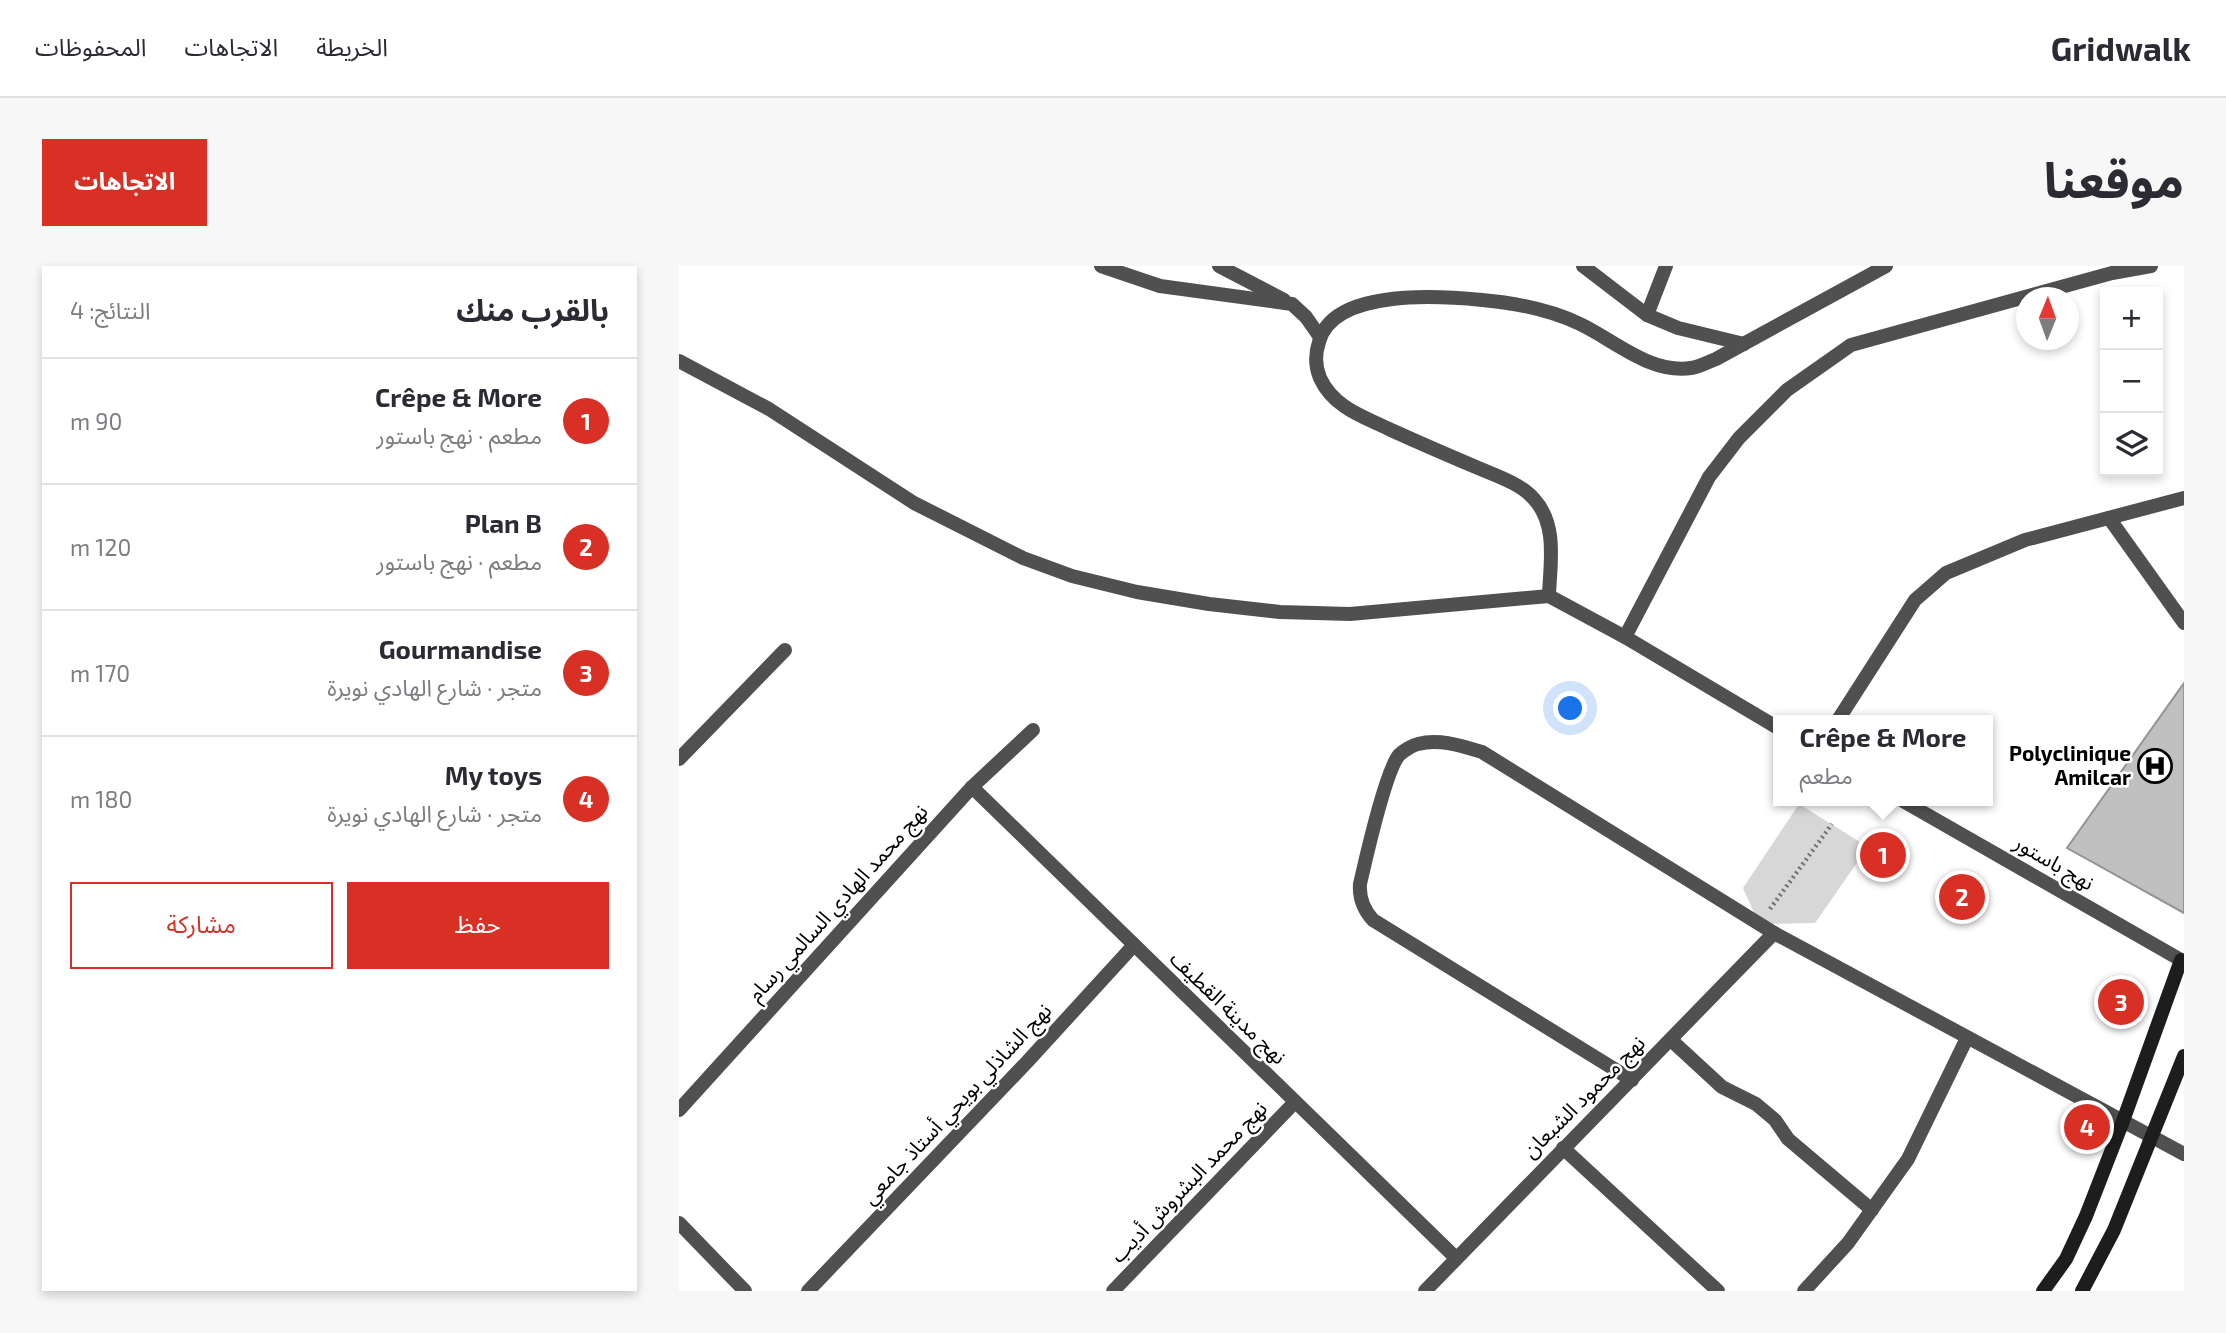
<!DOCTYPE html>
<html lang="ar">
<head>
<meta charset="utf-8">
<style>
	body { margin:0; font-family:"Exo 2","Noto Sans Arabic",sans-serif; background:#f7f7f7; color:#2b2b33; direction:rtl }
	.controls { position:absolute; right:21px; top:21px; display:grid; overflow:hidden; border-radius:0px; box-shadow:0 4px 10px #0003 }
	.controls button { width:63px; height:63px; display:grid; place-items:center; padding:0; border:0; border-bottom:2px solid #e1e1e2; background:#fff; color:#2b2b33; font:35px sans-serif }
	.compass { position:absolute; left:1337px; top:21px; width:63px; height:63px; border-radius:50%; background:#fff; box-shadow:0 4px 10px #0003; rotate:1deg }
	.you { position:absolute; left:892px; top:443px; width:24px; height:24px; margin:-18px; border:5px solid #fff; border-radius:50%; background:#1a73e8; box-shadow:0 0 0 10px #1a73e833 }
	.badge { display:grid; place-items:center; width:46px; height:46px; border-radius:50%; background:#d93025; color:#fff; font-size:23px; font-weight:700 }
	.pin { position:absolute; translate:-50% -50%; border:4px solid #fff; box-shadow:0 2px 7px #0006 }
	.popup { position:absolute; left:1094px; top:449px; width:220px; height:91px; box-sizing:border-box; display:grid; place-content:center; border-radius:0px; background:#fff; filter:drop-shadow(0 2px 5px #0005); font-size:23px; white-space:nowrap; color:#7c7c81 }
	.popup b { font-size:26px; color:#2b2b33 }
	.popup::after { content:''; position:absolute; left:50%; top:100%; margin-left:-14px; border:14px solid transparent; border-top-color:#fff }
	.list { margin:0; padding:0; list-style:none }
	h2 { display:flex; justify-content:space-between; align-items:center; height:91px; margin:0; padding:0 28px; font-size:30px }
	h2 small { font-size:23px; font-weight:400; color:#7c7c81 }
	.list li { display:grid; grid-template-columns:46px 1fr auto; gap:21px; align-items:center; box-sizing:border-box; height:126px; padding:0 28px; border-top:2px solid #e1e1e2 }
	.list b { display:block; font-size:26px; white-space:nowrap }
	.list p { margin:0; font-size:23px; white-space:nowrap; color:#7c7c81 }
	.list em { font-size:23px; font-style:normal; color:#7c7c81 }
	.actions { display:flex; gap:14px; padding:21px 28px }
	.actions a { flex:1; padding:16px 0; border:2px solid #d93025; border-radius:0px; text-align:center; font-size:24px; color:#d93025 }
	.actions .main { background:#d93025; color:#fff }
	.icon { flex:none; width:38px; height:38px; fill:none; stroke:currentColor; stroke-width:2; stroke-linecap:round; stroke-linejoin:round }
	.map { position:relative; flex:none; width:1505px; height:1025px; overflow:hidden; direction:ltr; border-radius:0px }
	header { display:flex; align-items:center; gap:42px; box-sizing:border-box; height:98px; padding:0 35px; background:#fff; border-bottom:2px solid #e1e1e2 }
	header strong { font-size:33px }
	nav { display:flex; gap:38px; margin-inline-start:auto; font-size:24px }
	.intro { display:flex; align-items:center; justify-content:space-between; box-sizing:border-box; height:168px; padding:0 42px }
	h1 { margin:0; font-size:49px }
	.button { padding:18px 32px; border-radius:0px; background:#d93025; color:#fff; font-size:24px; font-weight:700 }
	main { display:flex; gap:42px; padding:0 42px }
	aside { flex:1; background:#fff; border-radius:0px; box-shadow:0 4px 10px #0003 }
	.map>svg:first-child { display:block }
</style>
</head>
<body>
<header>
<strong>Gridwalk</strong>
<nav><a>الخريطة</a><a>الاتجاهات</a><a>المحفوظات</a></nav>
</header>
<div class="intro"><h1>موقعنا</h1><a class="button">الاتجاهات</a></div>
<main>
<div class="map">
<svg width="1505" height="1025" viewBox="0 0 1505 1025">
	<rect width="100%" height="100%" fill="#fff"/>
	<polygon fill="#d7d7d7" points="1120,538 1189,581 1136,657 1080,658 1064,622"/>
	<polygon fill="#c0c0c0" stroke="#949494" stroke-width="2" points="1505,417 1505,647 1388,582"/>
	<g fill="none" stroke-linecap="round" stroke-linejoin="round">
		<polyline stroke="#727272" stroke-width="4.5" stroke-dasharray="2 3.5" stroke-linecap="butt" points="1091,643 1153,558"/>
		<g stroke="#505050" stroke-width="14">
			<polyline points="422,0 481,20 613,38 627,51 641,71"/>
			<polyline points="540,0 605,34"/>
			<polyline points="904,0 968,49 999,62 1065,78"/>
			<polyline points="968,49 987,0"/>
			<polyline points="0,95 90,143 235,237 344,292 393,310 458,326 530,338 601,346 671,348 870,330"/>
			<polyline points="1430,252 1505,357"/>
			<polyline points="946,371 1030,211 1060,172 1108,124 1172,79 1433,7 1472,0"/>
			<polyline points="1159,454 1236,334 1267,307 1346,274 1505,232"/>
			<polyline points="0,493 106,384"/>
			<polyline points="293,521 777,992"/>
			<polyline points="992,774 1043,821 1077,838 1096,854 1109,873 1193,944"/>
			<path d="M953 814 694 654C684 643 680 632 681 618 687 592 706 506 720 489 724 485 734 479 739 478 760 472 783 480 803 486L1095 667 1505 888"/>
			<polyline points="0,844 293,521 354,464"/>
			<polyline points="884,882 1039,1025"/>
			<polyline points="0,957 66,1025"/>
			<polyline points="129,1025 348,796 455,679"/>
			<polyline points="434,1025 616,836"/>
			<polyline points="746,1025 1095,667"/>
			<polyline points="1125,1025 1169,977 1229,893 1288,772"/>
		</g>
		<g stroke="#505050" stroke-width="14">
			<path d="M1099 462 946 371 870 330C871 298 879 259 855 233 843 219 821 211 804 204 773 191 743 178 712 164 696 156 679 150 665 140 655 133 646 123 641 112 636 100 636 88 640 76 654 22 762 30 803 34 837 37 870 43 901 58 935 74 971 108 1012 102 1020 101 1029 96 1037 93L1207 0"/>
			<polyline points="1224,535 1502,694"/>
		</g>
		<g stroke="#1d1d1d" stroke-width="14">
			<polyline points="1364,1025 1387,993 1407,950 1444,855 1502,694 1505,696"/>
			<polyline points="1403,1025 1435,964 1505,790"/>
		</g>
	</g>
	<defs>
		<g id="hospital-ring" transform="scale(1.75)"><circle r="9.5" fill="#fff" stroke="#000" stroke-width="1.5"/><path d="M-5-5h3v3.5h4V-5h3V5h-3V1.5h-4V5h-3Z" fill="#000"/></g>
	</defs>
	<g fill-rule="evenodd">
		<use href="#hospital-ring" x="1476" y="500"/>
	</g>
	<g text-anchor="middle" stroke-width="5" stroke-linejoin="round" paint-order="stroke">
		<g font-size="21" font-weight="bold" fill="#000" stroke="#fff" text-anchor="end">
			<text x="1452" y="495">Polyclinique<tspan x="1452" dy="24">Amilcar</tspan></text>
		</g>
		<g font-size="21" fill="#000" stroke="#fff">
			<text transform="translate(1375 597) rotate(30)" y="7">نهج باستور</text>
			<text transform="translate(159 637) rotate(-48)" y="7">نهج محمد الهادي السالمي رسام</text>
			<text transform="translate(549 742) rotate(44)" y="7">نهج مدينة القطيف</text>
			<text transform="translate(905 831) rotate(-45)" y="7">نهج محمود الشبعان</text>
			<text transform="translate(278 838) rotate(-47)" y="7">نهج الشاذلي بويحي أستاذ جامعي</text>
			<text transform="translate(510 916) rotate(-46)" y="7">نهج محمد البشروش أديب</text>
		</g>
	</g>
</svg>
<div class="controls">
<button>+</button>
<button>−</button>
<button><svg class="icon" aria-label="layers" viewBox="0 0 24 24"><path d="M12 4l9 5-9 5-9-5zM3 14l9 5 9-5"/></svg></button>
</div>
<svg class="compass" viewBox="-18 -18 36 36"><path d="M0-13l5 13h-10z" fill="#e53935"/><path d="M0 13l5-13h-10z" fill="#7c7c81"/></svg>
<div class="you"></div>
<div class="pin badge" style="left:1204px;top:589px">1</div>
<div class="popup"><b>Crêpe &amp; More</b>مطعم</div>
<div class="pin badge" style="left:1283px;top:631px">2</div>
<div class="pin badge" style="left:1442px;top:736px">3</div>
<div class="pin badge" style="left:1408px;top:861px">4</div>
</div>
<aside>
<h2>بالقرب منك<small>النتائج: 4</small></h2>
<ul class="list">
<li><span class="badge">1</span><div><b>Crêpe &amp; More</b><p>مطعم · نهج باستور</p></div><em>90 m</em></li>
<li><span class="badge">2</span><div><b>Plan B</b><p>مطعم · نهج باستور</p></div><em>120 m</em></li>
<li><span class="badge">3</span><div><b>Gourmandise</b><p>متجر · شارع الهادي نويرة</p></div><em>170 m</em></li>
<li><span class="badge">4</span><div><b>My toys</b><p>متجر · شارع الهادي نويرة</p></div><em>180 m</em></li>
</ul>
<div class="actions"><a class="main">حفظ</a><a>مشاركة</a></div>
</aside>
</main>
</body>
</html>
